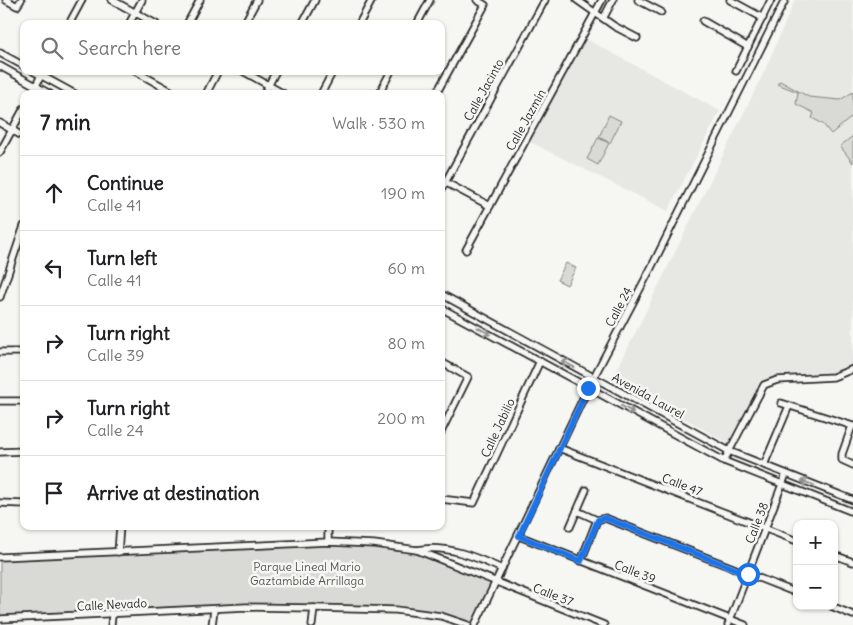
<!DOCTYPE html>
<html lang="en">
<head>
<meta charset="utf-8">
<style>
	body { margin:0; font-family:Delius,sans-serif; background:#f2f2f2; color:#202124 }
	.controls { position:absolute; right:15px; bottom:15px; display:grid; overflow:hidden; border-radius:10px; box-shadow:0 1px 4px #0004 }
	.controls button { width:45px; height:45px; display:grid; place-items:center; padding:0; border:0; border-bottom:1px solid #e0e0e0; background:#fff; color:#202124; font:25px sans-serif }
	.stop { position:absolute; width:15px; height:15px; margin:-11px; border:4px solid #1a73e8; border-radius:50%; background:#fff }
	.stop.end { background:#1a73e8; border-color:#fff; box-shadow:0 1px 5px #0008 }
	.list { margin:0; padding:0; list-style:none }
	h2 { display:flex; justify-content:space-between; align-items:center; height:65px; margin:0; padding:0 20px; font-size:21px }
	h2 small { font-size:16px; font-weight:400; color:#757577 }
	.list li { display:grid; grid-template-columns:32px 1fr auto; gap:15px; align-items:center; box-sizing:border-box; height:75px; padding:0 20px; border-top:1px solid #e0e0e0 }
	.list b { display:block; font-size:19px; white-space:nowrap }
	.list p { margin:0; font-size:16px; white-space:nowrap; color:#757577 }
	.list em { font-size:16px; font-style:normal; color:#757577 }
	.icon { flex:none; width:28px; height:28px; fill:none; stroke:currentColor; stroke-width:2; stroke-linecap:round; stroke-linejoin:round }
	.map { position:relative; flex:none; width:853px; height:625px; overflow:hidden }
	.search { position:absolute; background:#fff; box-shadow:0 1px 4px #0004; left:20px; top:20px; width:425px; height:55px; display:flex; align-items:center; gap:12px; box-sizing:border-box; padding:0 18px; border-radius:10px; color:#757577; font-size:19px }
	.panel { position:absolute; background:#fff; box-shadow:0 1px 4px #0004; left:20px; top:90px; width:425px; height:440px; border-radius:10px }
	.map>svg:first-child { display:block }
</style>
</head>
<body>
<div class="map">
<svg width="853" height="625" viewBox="0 0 853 625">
	<rect width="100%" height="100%" fill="#f6f6f2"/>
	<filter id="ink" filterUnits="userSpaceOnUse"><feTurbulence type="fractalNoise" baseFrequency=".02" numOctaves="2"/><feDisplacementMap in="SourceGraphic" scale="10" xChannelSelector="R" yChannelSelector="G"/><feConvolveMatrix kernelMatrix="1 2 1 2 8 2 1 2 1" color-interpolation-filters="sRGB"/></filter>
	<g filter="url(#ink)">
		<g fill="#e7e7e3">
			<polygon points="795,0 853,0 853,365 835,374 769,380 763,382 728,443 613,378 765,70"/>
			<polygon points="586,39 720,111 668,211 530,142"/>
		</g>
		<g fill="#d9d9d5" stroke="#828280">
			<polygon points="780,81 809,97 840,100 853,92 853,116 831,134 823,124 812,118 814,113 796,104 798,92 777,84"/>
			<polygon points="609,115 621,121 610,143 599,137"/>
			<polygon points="853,136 853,163 840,146"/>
			<polygon points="598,138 609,143 598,165 587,159"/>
			<polygon points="566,263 576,268 567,285 557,280"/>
			<polygon points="328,542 417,550 496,583 475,625 396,610 246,607 0,619 0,557"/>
		</g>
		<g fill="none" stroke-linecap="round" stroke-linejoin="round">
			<g stroke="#2b2b2b" stroke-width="9">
				<g id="minor">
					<polyline points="6,0 17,6 21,0"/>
					<polyline points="112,0 156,24"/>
					<polyline points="577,0 614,26 637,38"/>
					<polyline points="638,0 661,12"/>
					<polyline points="730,0 763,18"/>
					<polyline points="604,17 613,0"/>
					<polyline points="703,21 748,47"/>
					<polyline points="69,24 82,0"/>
					<polyline points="129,24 142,0"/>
					<polyline points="187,24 200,0"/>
					<polyline points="244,24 257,0"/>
					<polyline points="302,24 315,0"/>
					<polyline points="359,24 372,0"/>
					<polyline points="417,24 430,0"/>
					<polyline points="0,53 24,66"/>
					<polyline points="0,66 50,94"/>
					<polyline points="33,71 75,94"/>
					<polyline points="135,71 176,94"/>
					<polyline points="243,71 284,94"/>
					<polyline points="736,71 771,0"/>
					<polyline points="32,94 43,71"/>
					<polyline points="206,94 218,71"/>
					<polyline points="264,94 276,71"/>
					<polyline points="321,94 333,71"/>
					<polyline points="379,94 391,71"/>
					<polyline points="436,94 485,5 477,0"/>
					<polyline points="0,123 24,137"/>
					<polyline points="0,152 24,108"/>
					<polyline points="441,180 490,206"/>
					<polyline points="441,190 545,0"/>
					<polyline points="466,250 602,0"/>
					<polyline points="441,294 729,451 853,500"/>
					<polyline points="0,297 24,226"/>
					<polyline points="441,308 724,461 853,512"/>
					<polyline points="0,352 24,352"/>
					<polyline points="441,362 468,377 441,432"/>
					<polyline points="0,401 24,401"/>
					<polyline points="781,403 853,426"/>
					<polyline points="852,426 842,454 842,460 853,465"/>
					<polyline points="559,448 797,541"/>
					<polyline points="0,452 24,451"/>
					<polyline points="724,461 764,385 777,380 833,377 853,369"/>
					<polyline points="764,465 789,406"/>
					<polyline points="441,499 474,503 540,361"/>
					<polyline points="0,503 24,504"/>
					<polyline points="577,511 597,520"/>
					<polyline points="328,526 328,542"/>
					<polyline points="570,527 586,490"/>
					<polyline points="519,536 745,625"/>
					<path d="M417 550C446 544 476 557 502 569"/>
					<polyline points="118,552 120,526"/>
					<polyline points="834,555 853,562"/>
					<polyline points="0,557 328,542 374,544 417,550 604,625"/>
					<polyline points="581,561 597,520 605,518 797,593"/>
					<polyline points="831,606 853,615"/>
					<polyline points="0,619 246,607 314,608 396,610 441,616 468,625"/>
					<polyline points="111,625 112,616"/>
					<polyline points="212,625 214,610"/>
					<polyline points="312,625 314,608"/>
					<polyline points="475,625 588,388 650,270 785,0"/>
					<polyline points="728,625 786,474"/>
				</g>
			</g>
			<use href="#minor" stroke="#f6f6f2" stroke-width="5.5"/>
		</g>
		<defs><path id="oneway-shaft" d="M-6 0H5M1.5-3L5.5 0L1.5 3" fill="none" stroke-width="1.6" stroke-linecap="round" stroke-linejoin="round" transform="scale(1.25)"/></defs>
		<g stroke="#90908e">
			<use href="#oneway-shaft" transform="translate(484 331) rotate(28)"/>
			<use href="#oneway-shaft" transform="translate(568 364) rotate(-151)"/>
			<use href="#oneway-shaft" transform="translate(627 409) rotate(28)"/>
			<use href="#oneway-shaft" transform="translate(808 483) rotate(-159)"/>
		</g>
	</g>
	<g fill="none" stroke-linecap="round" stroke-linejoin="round" filter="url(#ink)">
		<polyline stroke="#1a73e8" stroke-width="6" points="588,388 519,536 581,561 598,520 605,518 748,574"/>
	</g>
	<g text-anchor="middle" stroke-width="5" stroke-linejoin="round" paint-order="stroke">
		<g font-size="12" fill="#2b2b2b" stroke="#f6f6f2">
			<text transform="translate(484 90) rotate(-61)" y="4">Calle Jacinto</text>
			<text transform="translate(526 120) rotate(-61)" y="4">Calle Jazmín</text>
			<text transform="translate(619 307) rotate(-62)" y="4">Calle 24</text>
			<text transform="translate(648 396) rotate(29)" y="4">Avenida Laurel</text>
			<text transform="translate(498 428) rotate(-65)" y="4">Calle Jabilio</text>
			<text transform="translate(682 485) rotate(21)" y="4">Calle 47</text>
			<text transform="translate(757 523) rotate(-69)" y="4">Calle 38</text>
			<text transform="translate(635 572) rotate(21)" y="4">Calle 39</text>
			<text transform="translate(553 595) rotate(21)" y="4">Calle 37</text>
			<text transform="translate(112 605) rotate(-3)" y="4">Calle Nevado</text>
		</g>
		<g font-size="12" fill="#565656" stroke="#f6f6f2">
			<text x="307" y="571">Parque Lineal Mario<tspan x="307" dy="14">Gaztambide Arrillaga</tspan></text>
		</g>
	</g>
</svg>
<div class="controls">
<button>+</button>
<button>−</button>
</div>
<div class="stop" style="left:748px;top:574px"></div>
<div class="stop end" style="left:588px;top:388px"></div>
<div class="search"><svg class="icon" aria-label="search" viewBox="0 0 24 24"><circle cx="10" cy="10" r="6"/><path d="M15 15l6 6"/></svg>Search here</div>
<section class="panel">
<h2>7 min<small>Walk · 530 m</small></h2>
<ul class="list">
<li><svg class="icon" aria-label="ahead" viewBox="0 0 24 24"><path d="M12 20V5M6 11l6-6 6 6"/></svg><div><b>Continue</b><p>Calle 41</p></div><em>190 m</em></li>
<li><svg class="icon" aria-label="left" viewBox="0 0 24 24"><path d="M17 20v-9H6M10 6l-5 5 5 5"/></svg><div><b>Turn left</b><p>Calle 41</p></div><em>60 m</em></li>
<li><svg class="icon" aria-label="right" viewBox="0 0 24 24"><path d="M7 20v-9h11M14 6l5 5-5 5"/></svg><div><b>Turn right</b><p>Calle 39</p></div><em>80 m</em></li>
<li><svg class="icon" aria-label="right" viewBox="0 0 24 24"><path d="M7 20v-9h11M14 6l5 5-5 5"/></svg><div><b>Turn right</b><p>Calle 24</p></div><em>200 m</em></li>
<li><svg class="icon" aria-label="arrive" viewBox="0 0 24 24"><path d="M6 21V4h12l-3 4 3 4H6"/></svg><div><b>Arrive at destination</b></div></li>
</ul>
</section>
</div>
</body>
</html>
